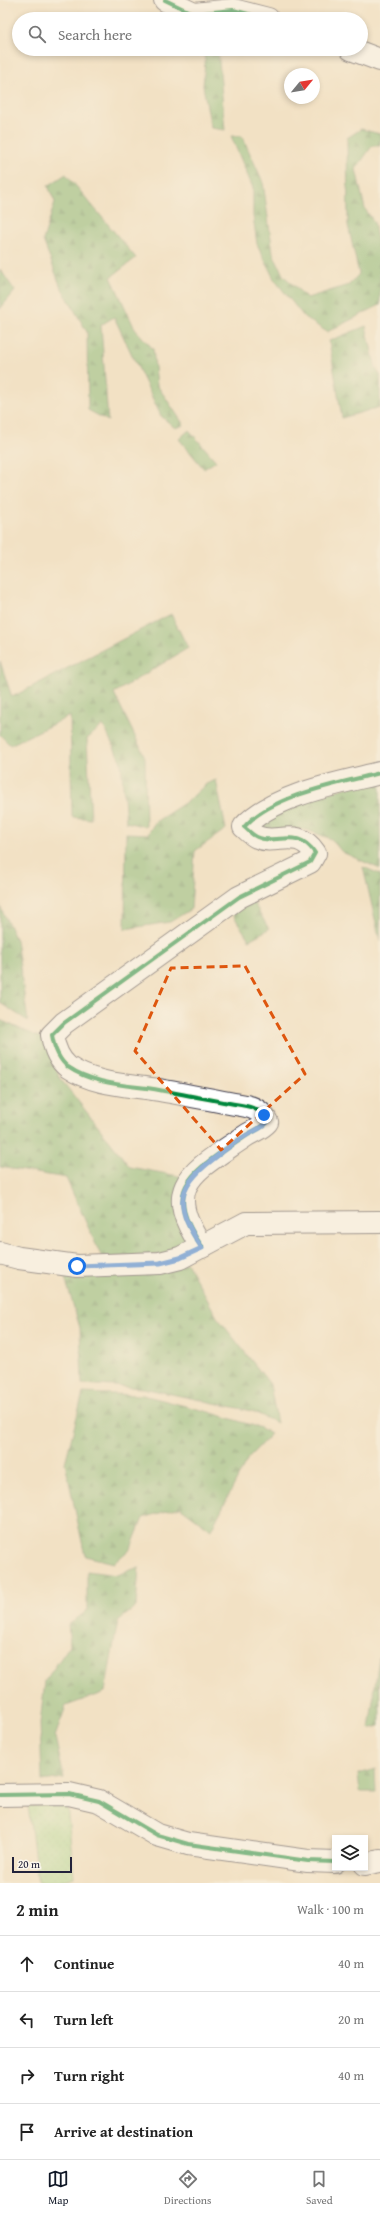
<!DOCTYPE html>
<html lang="en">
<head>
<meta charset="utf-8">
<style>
	body { margin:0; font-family:"Gentium Book Plus",serif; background:#f2f2f2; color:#222 }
	.controls { position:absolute; right:12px; bottom:12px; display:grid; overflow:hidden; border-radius:0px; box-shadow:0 2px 6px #0003 }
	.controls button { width:36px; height:36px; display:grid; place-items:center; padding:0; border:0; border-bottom:1px solid #e0e0e0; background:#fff; color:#222; font:20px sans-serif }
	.compass { position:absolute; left:284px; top:68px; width:36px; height:36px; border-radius:50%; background:#fff; box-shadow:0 2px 6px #0003; rotate:60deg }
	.scale { position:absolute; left:12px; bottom:10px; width:60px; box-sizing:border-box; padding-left:4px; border:2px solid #22223b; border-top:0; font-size:11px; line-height:14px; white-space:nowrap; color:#22223b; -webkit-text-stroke:3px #fbf7ec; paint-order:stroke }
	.stop { position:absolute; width:12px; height:12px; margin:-9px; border:3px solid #1a73e8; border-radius:50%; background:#fff }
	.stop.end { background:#1a73e8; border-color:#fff; box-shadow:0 1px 4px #0008 }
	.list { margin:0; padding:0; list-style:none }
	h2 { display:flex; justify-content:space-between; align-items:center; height:52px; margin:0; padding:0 16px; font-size:17px }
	h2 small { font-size:13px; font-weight:400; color:#767676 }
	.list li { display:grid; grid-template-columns:26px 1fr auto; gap:12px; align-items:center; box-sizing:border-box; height:56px; padding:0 16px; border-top:1px solid #e0e0e0 }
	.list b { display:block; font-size:15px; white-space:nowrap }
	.list em { font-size:13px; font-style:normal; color:#767676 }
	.icon { flex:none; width:22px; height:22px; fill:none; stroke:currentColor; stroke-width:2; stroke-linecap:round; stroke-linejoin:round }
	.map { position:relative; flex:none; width:380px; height:1883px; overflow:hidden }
	.search { position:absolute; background:#fff; box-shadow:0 2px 6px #0003; left:12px; right:12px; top:12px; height:44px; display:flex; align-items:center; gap:10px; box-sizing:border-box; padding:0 14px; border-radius:22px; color:#767676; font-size:15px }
	.sheet { height:276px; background:#fff }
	nav { display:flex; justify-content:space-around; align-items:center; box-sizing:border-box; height:56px; border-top:1px solid #e0e0e0; background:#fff; font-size:11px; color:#767676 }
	nav a { display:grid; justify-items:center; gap:2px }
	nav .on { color:#111827 }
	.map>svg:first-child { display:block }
</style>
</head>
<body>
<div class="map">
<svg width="380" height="1883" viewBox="0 0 380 1883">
	<defs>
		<pattern id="grass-dots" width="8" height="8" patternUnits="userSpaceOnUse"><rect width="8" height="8" fill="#a0d98b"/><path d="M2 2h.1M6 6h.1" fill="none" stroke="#8aba79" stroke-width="1.8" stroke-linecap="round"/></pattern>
		<pattern id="forest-firs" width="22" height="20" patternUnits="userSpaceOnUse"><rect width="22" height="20" fill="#80b977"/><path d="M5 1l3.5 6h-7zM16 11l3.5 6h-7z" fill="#689663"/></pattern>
	</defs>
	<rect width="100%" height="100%" fill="#fbf7ec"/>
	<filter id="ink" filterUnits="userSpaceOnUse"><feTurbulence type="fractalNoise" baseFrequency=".025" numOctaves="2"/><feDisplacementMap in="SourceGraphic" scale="8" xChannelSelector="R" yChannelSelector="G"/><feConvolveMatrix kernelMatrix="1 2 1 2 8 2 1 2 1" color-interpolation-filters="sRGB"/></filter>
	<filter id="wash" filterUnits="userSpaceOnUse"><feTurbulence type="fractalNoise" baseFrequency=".012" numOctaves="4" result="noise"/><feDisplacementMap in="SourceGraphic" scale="16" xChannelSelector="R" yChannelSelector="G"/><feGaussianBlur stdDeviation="0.9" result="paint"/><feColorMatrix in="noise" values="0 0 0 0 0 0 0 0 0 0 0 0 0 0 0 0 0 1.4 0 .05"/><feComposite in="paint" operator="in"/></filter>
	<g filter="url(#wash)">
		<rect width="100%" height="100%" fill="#f2e1c4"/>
		<polygon fill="url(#grass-dots)" stroke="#617e63" points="67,1805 74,1877 54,1883 38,1883 28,1806"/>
		<g fill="url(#forest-firs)" stroke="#516e59">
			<polygon points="203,49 218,49 225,130 211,128 203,86 205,61"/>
			<polygon points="361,129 380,134 380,146 372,146 356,169 365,209 374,222 380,257 380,305 327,332 304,317 274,279 257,244 253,216 253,188 231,136 242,136 263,182 273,253 283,275 307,298 349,285 359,274 348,225 347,138"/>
			<polygon points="66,174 136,258 111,277 135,329 153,349 157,385 184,425 175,428 161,416 114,317 101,325 108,421 88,410 87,332 60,285 43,240 55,202 48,186"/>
			<polygon points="0,269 15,291 0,309"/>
			<polygon points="366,326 376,369 380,375 380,407 342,418 329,341"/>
			<polygon points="189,430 216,461 204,469 179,439"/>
			<polygon points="171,614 188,648 114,693 145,757 146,827 126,822 121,762 103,725 87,739 91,819 72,817 70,716 10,745 0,735 0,661 12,697"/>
			<polygon points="380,778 380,869 342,852 331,839 307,830 288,828 267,832 255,826 285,805"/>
			<polygon points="216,780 226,829 195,851 191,909 170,922 125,929 126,833 148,834 155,822 189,800 206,784"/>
			<polygon points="363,867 380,874 380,941"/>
			<polygon points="251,898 269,929 249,940 230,910"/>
			<polygon points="0,906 16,940 28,1021 0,1003"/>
			<polygon points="0,1020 46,1040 59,1077 130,1167 184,1177 189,1245 173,1254 102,1258 66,1178 0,1167"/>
			<polygon points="187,1263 217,1317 270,1384 277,1423 252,1411 143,1388 82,1384 80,1328 63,1271"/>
			<polygon points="83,1393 143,1395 209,1412 261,1428 271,1434 248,1458 211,1530 180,1507 143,1518 131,1548 114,1563 85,1556 65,1463"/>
			<polygon points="139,1567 136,1607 118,1621 105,1692 66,1706 55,1737 64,1778 42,1781 40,1723 45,1681 70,1645 68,1625 87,1611 87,1571 117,1575"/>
			<polygon points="379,1657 380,1726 369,1729"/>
			<polygon points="375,1769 376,1792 360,1792 358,1774"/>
		</g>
	</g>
	<g filter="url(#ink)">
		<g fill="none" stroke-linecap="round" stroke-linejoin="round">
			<g stroke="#413f50" stroke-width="24">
				<g id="minor">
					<polyline points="165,0 194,14 233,10 268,19"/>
					<polyline points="351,49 380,60"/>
					<path d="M202 1247C159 1185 195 1171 244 1137 252 1131 260 1130 267 1122 262 1112 256 1108 246 1106 217 1101 188 1095 159 1090 129 1085 94 1085 68 1067 58 1059 54 1047 52 1035L64 1023 239 897 310 862 315 853C297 826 277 846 257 837 252 835 248 830 244 827 272 795 340 783 380 773"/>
					<polyline points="0,1253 19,1258 77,1266 160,1263 180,1258 246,1223 380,1222"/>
					<polyline points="0,1795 69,1794 99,1801 157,1835 188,1844 308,1861 335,1862"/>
					<polyline points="365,1864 380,1861"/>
				</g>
			</g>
			<use href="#minor" stroke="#fff" stroke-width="22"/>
			<g stroke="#fbf7ec" stroke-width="6">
				<g id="cycleway">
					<polyline points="165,0 194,14 233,10 268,19"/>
					<path d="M202 1247C159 1185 195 1171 244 1137 252 1131 260 1130 267 1122 262 1112 256 1108 246 1106 217 1101 188 1095 159 1090 129 1085 94 1085 68 1067 58 1059 54 1047 52 1035L64 1023 239 897 310 862 315 853C297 826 277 846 257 837 252 835 248 830 244 827 272 795 340 783 380 773"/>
					<polyline points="0,1795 69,1794 99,1801 157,1835 188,1844 308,1861 335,1862"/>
				</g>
			</g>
			<use href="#cycleway" stroke="#00873e" stroke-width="4"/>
		</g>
	</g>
	<g fill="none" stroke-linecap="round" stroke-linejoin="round" filter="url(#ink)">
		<path stroke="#1a73e8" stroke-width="5" d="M77 1266 160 1263 180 1258 202 1248C176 1209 173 1190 212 1160 223 1151 235 1142 247 1135 255 1130 261 1129 267 1122L264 1115"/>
	</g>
	<path d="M0 0H380V1883H0ZM245 966 305 1074 221 1150 135 1051 171 968Z" fill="#f2e1c4" fill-opacity=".55" fill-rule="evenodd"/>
	<path fill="none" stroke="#de560e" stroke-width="3" stroke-dasharray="8 5" stroke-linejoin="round" d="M245 966 305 1074 221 1150 135 1051 171 968Z"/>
</svg>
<div class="controls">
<button><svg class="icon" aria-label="layers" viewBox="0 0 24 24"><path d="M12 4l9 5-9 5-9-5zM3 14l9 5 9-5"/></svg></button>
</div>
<svg class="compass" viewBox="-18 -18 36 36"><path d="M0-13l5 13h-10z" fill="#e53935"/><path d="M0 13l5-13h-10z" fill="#767676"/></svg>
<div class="scale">20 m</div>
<div class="stop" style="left:77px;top:1266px"></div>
<div class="stop end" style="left:264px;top:1115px"></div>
<div class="search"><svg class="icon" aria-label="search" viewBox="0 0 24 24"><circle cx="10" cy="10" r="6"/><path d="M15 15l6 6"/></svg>Search here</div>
</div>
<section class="sheet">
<h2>2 min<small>Walk · 100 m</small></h2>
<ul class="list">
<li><svg class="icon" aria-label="ahead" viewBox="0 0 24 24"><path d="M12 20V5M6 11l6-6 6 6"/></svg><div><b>Continue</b></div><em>40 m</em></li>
<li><svg class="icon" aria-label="left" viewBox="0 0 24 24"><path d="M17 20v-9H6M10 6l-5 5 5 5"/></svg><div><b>Turn left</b></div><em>20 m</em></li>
<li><svg class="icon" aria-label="right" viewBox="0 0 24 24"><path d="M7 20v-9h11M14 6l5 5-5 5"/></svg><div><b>Turn right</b></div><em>40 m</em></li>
<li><svg class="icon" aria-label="arrive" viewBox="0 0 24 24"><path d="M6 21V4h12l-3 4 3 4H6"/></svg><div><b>Arrive at destination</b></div></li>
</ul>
</section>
<nav>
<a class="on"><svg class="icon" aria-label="map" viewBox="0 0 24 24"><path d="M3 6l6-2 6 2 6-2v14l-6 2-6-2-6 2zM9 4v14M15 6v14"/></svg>Map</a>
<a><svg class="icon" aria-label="directions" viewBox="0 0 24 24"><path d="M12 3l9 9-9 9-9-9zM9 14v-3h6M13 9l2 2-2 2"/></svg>Directions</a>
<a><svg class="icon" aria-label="saved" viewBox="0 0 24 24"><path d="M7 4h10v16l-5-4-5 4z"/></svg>Saved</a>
</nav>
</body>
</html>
